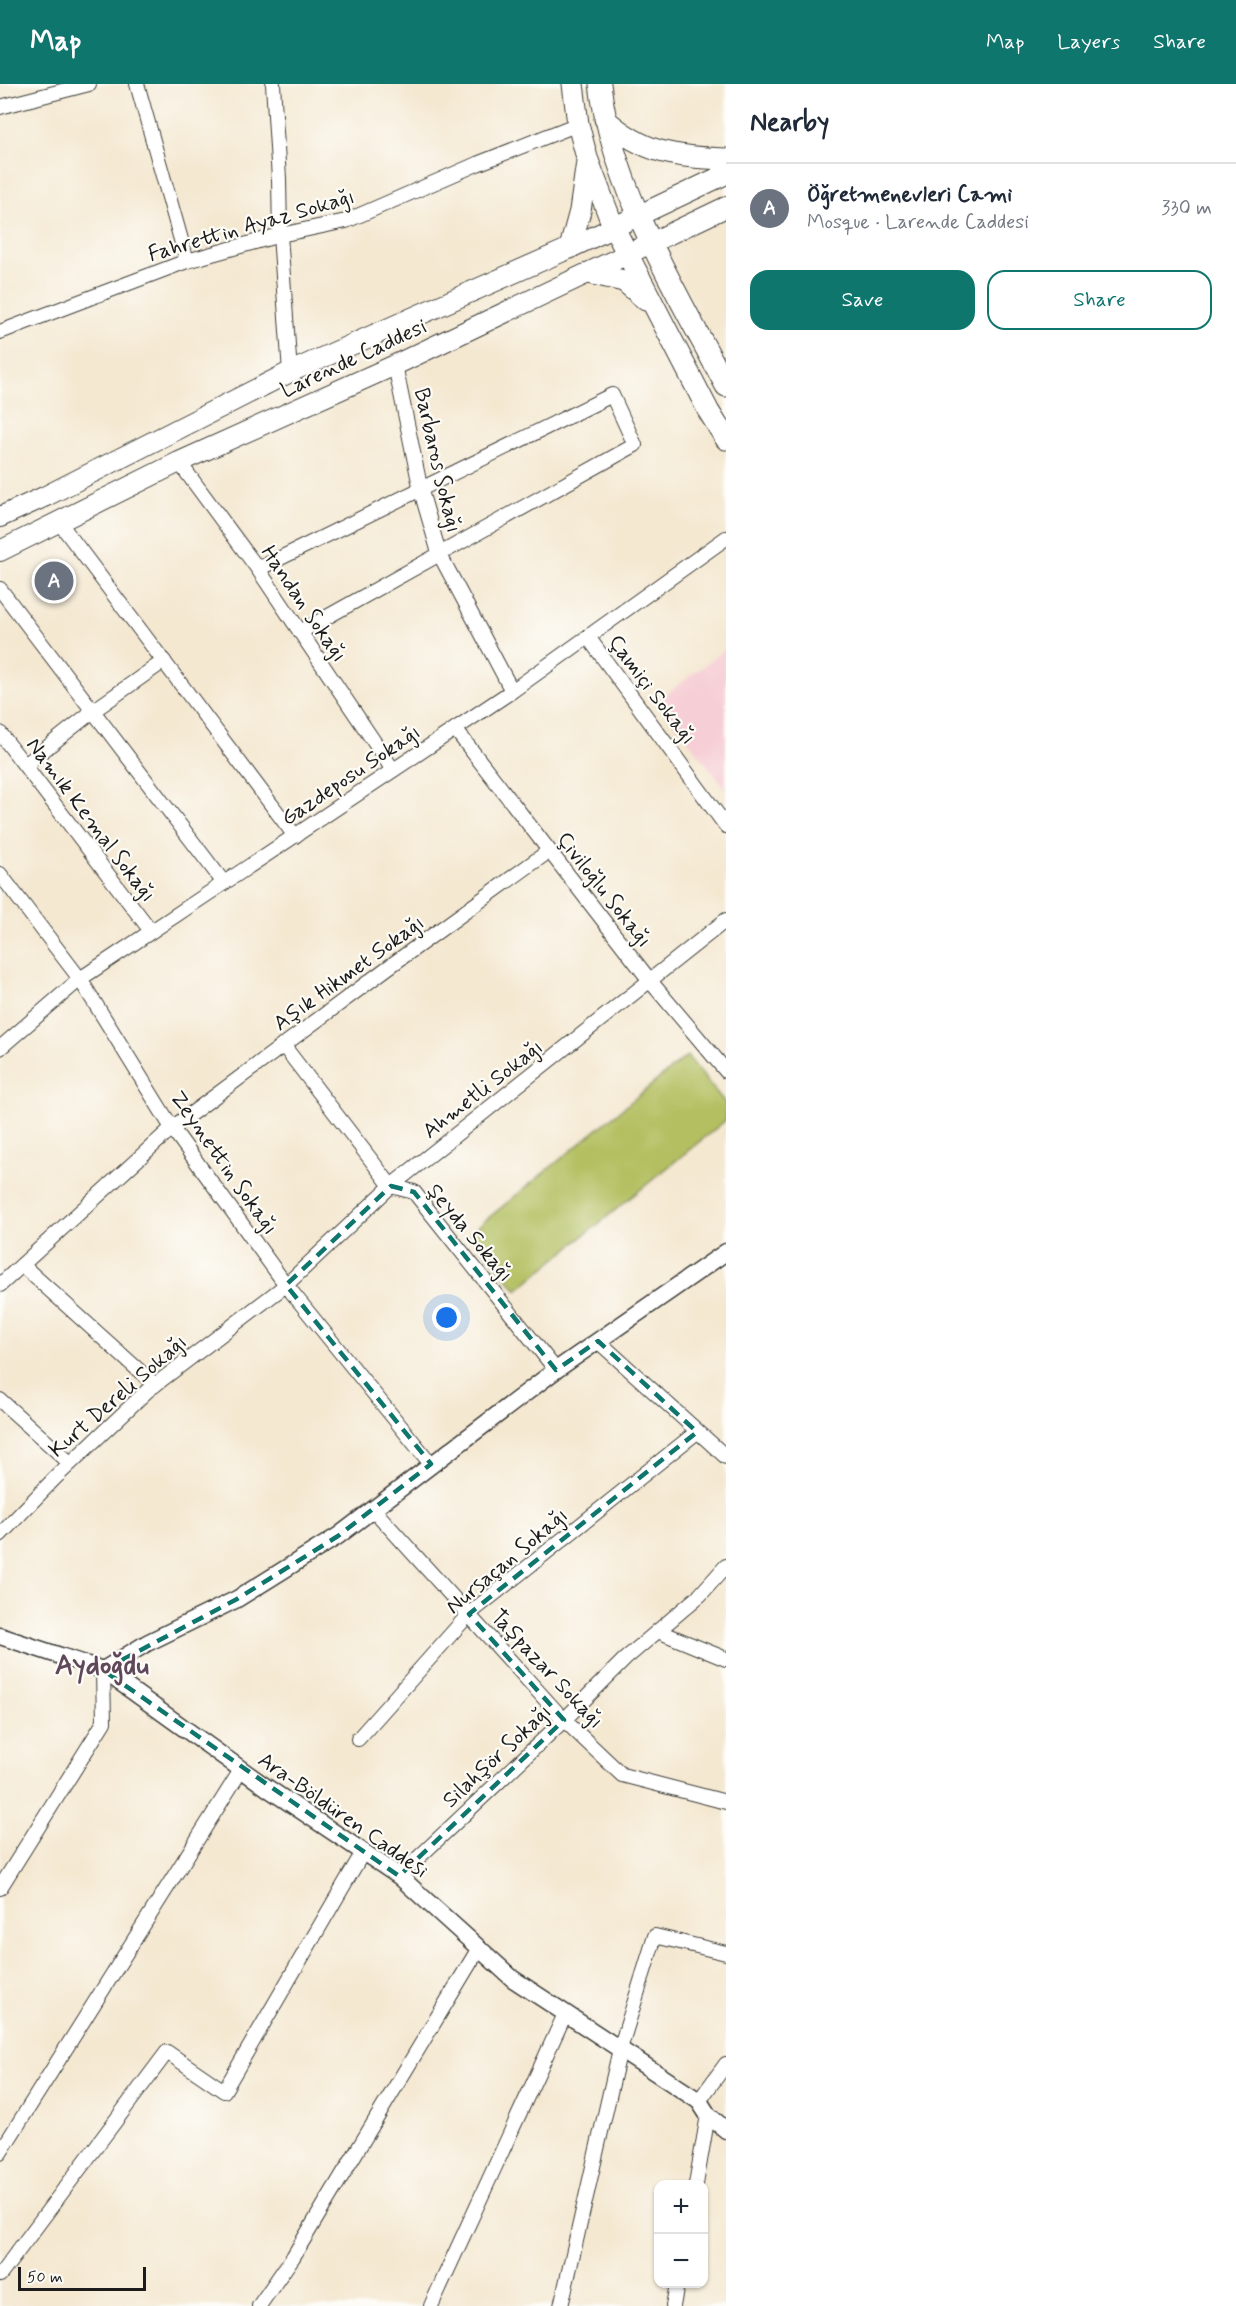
<!DOCTYPE html>
<html lang="en">
<head>
<meta charset="utf-8">
<style>
  :root { --surface:#fff; --page:#f2f2f3; --text:#1f2937; --muted:#747a83; --line:#e0e1e3; --accent:#0f766e }
  body { margin:0; font-family:Mynerve,sans-serif; background:var(--page); color:var(--text) }
  .controls { position:absolute; right:18px; bottom:18px; display:grid; overflow:hidden; border-radius:12px; box-shadow:0 2px 4px #0004 }
  .controls button { width:54px; height:54px; display:grid; place-items:center; padding:0; border:0; border-bottom:2px solid var(--line); background:var(--surface); color:var(--text); font:30px sans-serif }
  .scale { position:absolute; left:18px; bottom:15px; width:128px; box-sizing:border-box; padding-left:6px; border:3px solid #1c1c1c; border-top:0; font-size:16px; line-height:21px; white-space:nowrap; color:#1c1c1c; -webkit-text-stroke:4px #fdfcf7; paint-order:stroke }
  .you { position:absolute; left:447px; top:1234px; width:21px; height:21px; margin:-15px; border:4px solid #fff; border-radius:50%; background:#1a73e8; box-shadow:0 0 0 9px #1a73e833 }
  .badge { display:grid; place-items:center; width:39px; height:39px; border-radius:50%; background:var(--accent); color:#fff; font-size:20px; font-weight:700 }
  .pin { position:absolute; translate:-50% -50%; border:3px solid #fff; box-shadow:0 2px 6px #0006 }
  .list { margin:0; padding:0; list-style:none }
  h2 { display:flex; justify-content:space-between; align-items:center; height:78px; margin:0; padding:0 24px; font-size:26px }
  h2 small { font-size:20px; font-weight:400; color:var(--muted) }
  .list li { display:grid; grid-template-columns:39px 1fr auto; gap:18px; align-items:center; box-sizing:border-box; height:90px; padding:0 24px; border-top:2px solid var(--line) }
  .list b { display:block; font-size:22px; white-space:nowrap }
  .list p { margin:0; font-size:20px; white-space:nowrap; color:var(--muted) }
  .list em { font-size:20px; font-style:normal; color:var(--muted) }
  .actions { display:flex; gap:12px; padding:18px 24px }
  .actions a { flex:1; padding:14px 0; border:2px solid var(--accent); border-radius:18px; text-align:center; font-size:21px; color:var(--accent) }
  .actions .main { background:var(--accent); color:#fff }
  .map { position:relative; flex:none; width:726px; height:2222px; overflow:hidden }
  header { display:flex; align-items:center; gap:36px; box-sizing:border-box; height:84px; padding:0 30px; background:var(--accent); color:#fff }
  header strong { font-size:28px }
  nav { display:flex; gap:33px; margin-inline-start:auto; font-size:21px }
  main { display:flex }
  aside { flex:1; background:var(--surface) }
  .map>svg:first-child { display:block }
</style>
</head>
<body>
<header>
<strong>Map</strong>
<nav><a>Map</a><a>Layers</a><a>Share</a></nav>
</header>
<main>
<div class="map">
<svg width="726" height="2222" viewBox="0 0 726 2222">
  <rect width="100%" height="100%" fill="#fdfcf7"/>
  <filter id="ink" filterUnits="userSpaceOnUse"><feTurbulence type="fractalNoise" baseFrequency=".0167" numOctaves="2"/><feDisplacementMap in="SourceGraphic" scale="12" xChannelSelector="R" yChannelSelector="G"/><feConvolveMatrix kernelMatrix="1 2 1 2 8 2 1 2 1" color-interpolation-filters="sRGB"/></filter>
  <filter id="wash" filterUnits="userSpaceOnUse"><feTurbulence type="fractalNoise" baseFrequency=".008" numOctaves="4" result="noise"/><feDisplacementMap in="SourceGraphic" scale="24" xChannelSelector="R" yChannelSelector="G"/><feGaussianBlur stdDeviation="1.35" result="paint"/><feColorMatrix in="noise" values="0 0 0 0 0 0 0 0 0 0 0 0 0 0 0 0 0 1.4 0 .05"/><feComposite in="paint" operator="in"/></filter>
  <g filter="url(#wash)">
    <rect width="100%" height="100%" fill="#f4e8d1"/>
    <polygon fill="#f6cfd6" points="726,565 726,705 657,617"/>
    <polygon fill="#b3bf60" stroke="#686e3e" stroke-width="1.5" points="687,972 726,1020 726,1036 517,1206 470,1149"/>
  </g>
  <g filter="url(#ink)">
    <g fill="none" stroke-linecap="round" stroke-linejoin="round">
      <defs>
        <g id="minor">
          <polyline points="137,0 187,177"/>
          <polyline points="273,0 279,95 280,151 290,288"/>
          <polyline points="0,23 89,0"/>
          <polyline points="0,248 187,177 280,151 346,137 477,80 578,40"/>
          <polyline points="395,281 421,407 439,469 512,607"/>
          <polyline points="179,378 258,485 393,686"/>
          <polyline points="59,438 295,752"/>
          <polyline points="258,485 612,311 635,361 300,548"/>
          <polyline points="0,505 224,799"/>
          <polyline points="588,553 726,742"/>
          <polyline points="455,645 651,898 726,987"/>
          <polyline points="0,649 151,847"/>
          <polyline points="25,681 93,627 164,577"/>
          <polyline points="0,790 80,895 172,1044 286,1201 431,1380"/>
          <polyline points="283,961 391,1102 414,1108 556,1286"/>
          <polyline points="0,964 80,895 512,607 726,454"/>
          <polyline points="22,1181 155,1301"/>
          <polyline points="0,1201 172,1044 386,885 549,767"/>
          <polyline points="598,1257 726,1373"/>
          <polyline points="0,1316 70,1379"/>
          <polyline points="373,1425 564,1636 622,1691 726,1718"/>
          <polyline points="0,1451 55,1394 147,1307 286,1201 391,1102 726,836"/>
          <polyline points="658,1547 726,1575"/>
          <polyline points="358,1655 469,1530 697,1348"/>
          <polyline points="399,1792 564,1636 625,1575 700,1511 726,1482"/>
          <polyline points="0,1804 104,1638 103,1586"/>
          <polyline points="699,2017 726,1980"/>
          <polyline points="0,2069 241,1686"/>
          <polyline points="696,2100 708,2031"/>
          <polyline points="0,2191 167,1968 224,2007 363,1768"/>
          <polyline points="259,2222 293,2173 479,1864"/>
          <polyline points="431,2222 565,1930"/>
          <polyline points="561,2222 620,1965 655,1852 726,1869"/>
          <polyline points="673,2222 677,2200"/>
        </g>
        <g id="tertiary">
          <polyline points="0,1552 103,1586 266,1703 399,1792 513,1895 699,2017 708,2031 726,2046"/>
          <polyline points="103,1586 147,1559 237,1515 338,1452 556,1286 726,1168"/>
        </g>
        <g id="secondary">
          <polyline points="0,433 46,412 290,288 570,164 726,90"/>
          <polyline points="0,467 179,378 395,281 726,123"/>
        </g>
        <g id="primary">
          <polyline points="573,0 578,40 587,74 613,142 709,328 726,355"/>
          <path d="M 600,0 C 612,104 678,210 726,302"/>
          <path d="M 605,35 C 644,70 676,73 726,75"/>
          <polyline points="570,164 580,127 587,78"/>
          <polyline points="589,189 624,197 646,216"/>
        </g>
      </defs>
      <use href="#minor" stroke="#3c3b37" stroke-width="16"/>
      <use href="#tertiary" stroke="#3c3b37" stroke-width="19"/>
      <use href="#secondary" stroke="#3c3b37" stroke-width="22"/>
      <use href="#primary" stroke="#3c3b37" stroke-width="23"/>
      <use href="#minor" stroke="#fff" stroke-width="14"/>
      <use href="#tertiary" stroke="#fff" stroke-width="16"/>
      <use href="#secondary" stroke="#fff" stroke-width="20"/>
      <use href="#primary" stroke="#fff" stroke-width="21"/>
    </g>
  </g>
  <path fill="none" stroke="#0f766e" stroke-width="4.5" stroke-dasharray="12 8" stroke-linejoin="round" d="M 391,1102 L 414,1108 L 556,1286 L 598,1257 L 697,1348 L 469,1530 L 564,1636 L 399,1792 L 103,1586 L 237,1515 L 338,1452 L 431,1380 L 286,1201 Z"/>
  <g text-anchor="middle" stroke-width="4.5" stroke-linejoin="round" paint-order="stroke">
    <g font-size="22" fill="#1c1c1c" stroke="#fdfcf7">
      <text transform="translate(251 140) rotate(-16)" y="8">Fahrettin Ayaz Sokağı</text>
      <text transform="translate(353 273) rotate(-25)" y="8">Larende Caddesi</text>
      <text transform="translate(439 376) rotate(77)" y="8">Barbaros Sokağı</text>
      <text transform="translate(305 519) rotate(56)" y="8">Handan Sokağı</text>
      <text transform="translate(653 605) rotate(53)" y="8">Çamiçi Sokağı</text>
      <text transform="translate(350 690) rotate(-34)" y="8">Gazdeposu Sokağı</text>
      <text transform="translate(92 735) rotate(53)" y="8">Namık Kemal Sokağı</text>
      <text transform="translate(605 805) rotate(52)" y="8">Çiviloğlu Sokağı</text>
      <text transform="translate(348 888) rotate(-36)" y="8">Aşık Hikmet Sokağı</text>
      <text transform="translate(482 1004) rotate(-38)" y="8">Ahmetli Sokağı</text>
      <text transform="translate(225 1078) rotate(55)" y="8">Zeynettin Sokağı</text>
      <text transform="translate(471 1148) rotate(50)" y="8">Şeyda Sokağı</text>
      <text transform="translate(117 1311) rotate(-41)" y="8">Kurt Dereli Sokağı</text>
      <text transform="translate(506 1476) rotate(-40)" y="8">Nursaçan Sokağı</text>
      <text transform="translate(548 1584) rotate(47)" y="8">Taşpazar Sokağı</text>
      <text transform="translate(496 1671) rotate(-43)" y="8">Silahşör Sokağı</text>
      <text transform="translate(344 1730) rotate(35)" y="8">Ara-Böldüren Caddesi</text>
    </g>
    <g font-size="28" font-weight="bold" fill="#60485c" stroke="#fdfcf7">
      <text x="102" y="1590">Aydoğdu</text>
    </g>
  </g>
</svg>
<div class="controls">
<button>+</button>
<button>−</button>
</div>
<div class="scale">50 m</div>
<div class="you"></div>
<div class="pin badge" style="left:54px;top:497px;background:#6b7280">A</div>
</div>
<aside>
<h2>Nearby<small></small></h2>
<ul class="list">
<li><span class="badge" style="background:#6b7280">A</span><div><b>Öğretmenevleri Cami</b><p>Mosque · Larende Caddesi</p></div><em>330 m</em></li>
</ul>
<div class="actions"><a class="main">Save</a><a>Share</a></div>
</aside>
</main>
</body>
</html>
